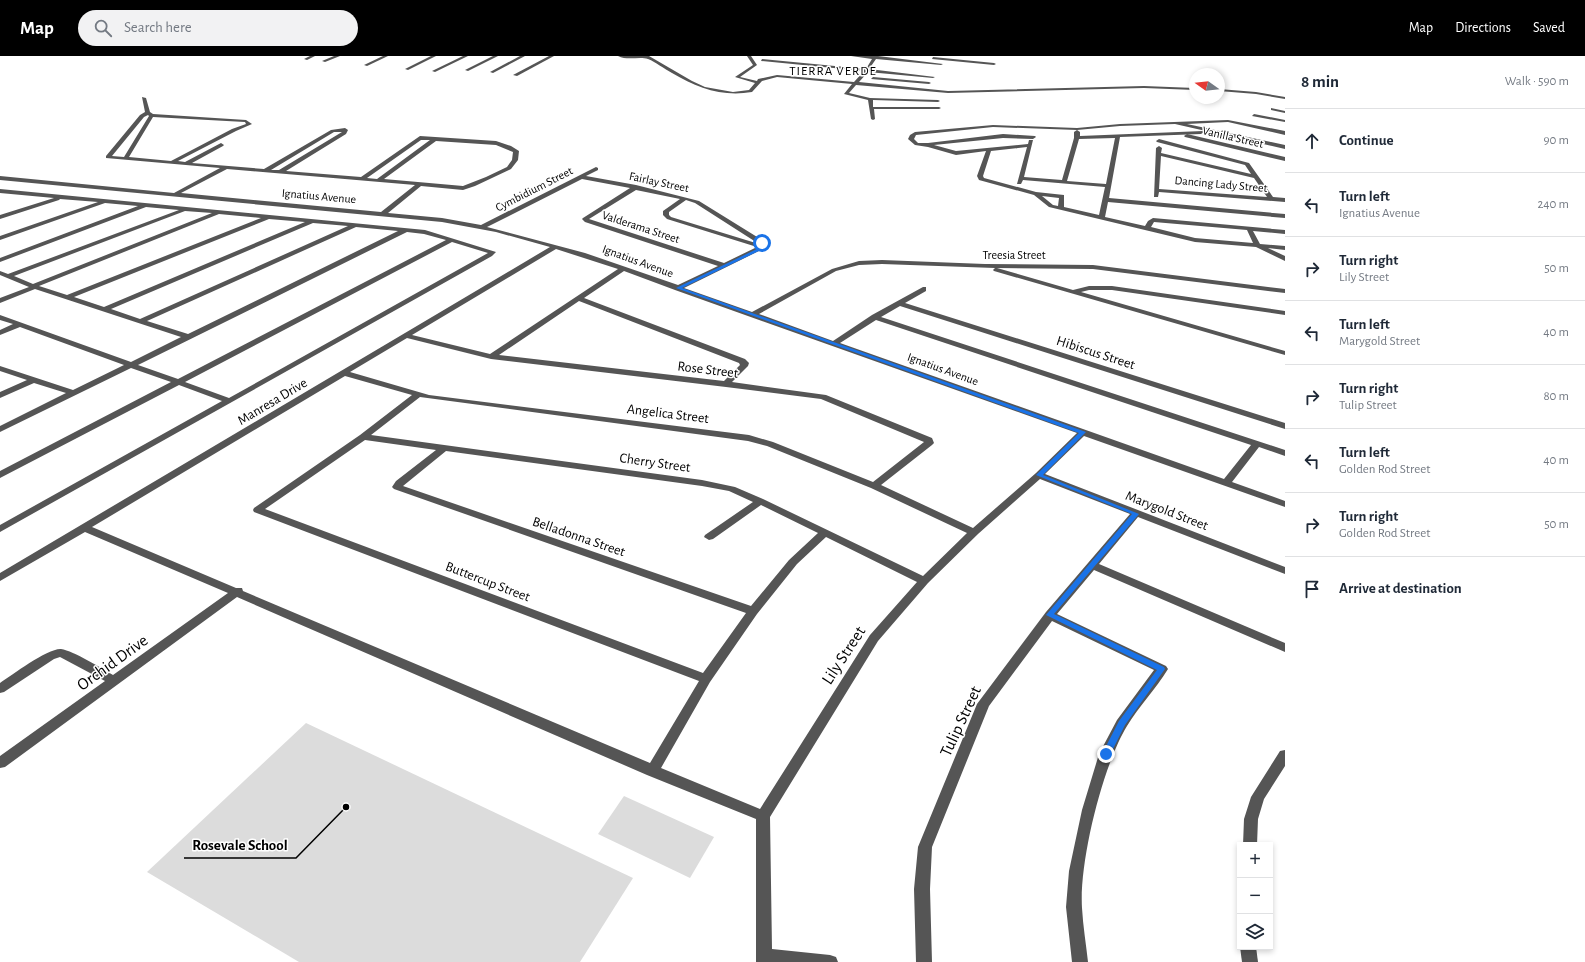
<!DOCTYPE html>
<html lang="en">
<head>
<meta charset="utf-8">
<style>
  :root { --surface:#fff; --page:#f2f2f3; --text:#1f2937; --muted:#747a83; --line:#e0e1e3; --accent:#000 }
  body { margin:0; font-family:"Alegreya Sans",sans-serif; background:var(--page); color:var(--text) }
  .controls { position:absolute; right:12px; bottom:12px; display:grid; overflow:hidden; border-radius:0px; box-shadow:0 2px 6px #0003 }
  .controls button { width:36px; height:36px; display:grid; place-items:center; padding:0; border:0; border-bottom:1px solid var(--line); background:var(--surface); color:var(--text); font:20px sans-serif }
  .compass { position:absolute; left:1189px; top:12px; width:36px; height:36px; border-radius:50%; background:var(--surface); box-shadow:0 2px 6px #0003; rotate:285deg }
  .stop { position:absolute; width:12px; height:12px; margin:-9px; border:3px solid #1a73e8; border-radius:50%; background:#fff }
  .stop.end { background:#1a73e8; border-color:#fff; box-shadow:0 1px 4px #0008 }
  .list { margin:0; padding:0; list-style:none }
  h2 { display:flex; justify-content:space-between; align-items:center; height:52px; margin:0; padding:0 16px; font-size:17px }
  h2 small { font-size:13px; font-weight:400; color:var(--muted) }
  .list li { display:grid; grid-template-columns:26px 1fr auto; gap:12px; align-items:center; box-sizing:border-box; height:64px; padding:0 16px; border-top:1px solid var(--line) }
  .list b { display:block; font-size:15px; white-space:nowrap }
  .list p { margin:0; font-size:13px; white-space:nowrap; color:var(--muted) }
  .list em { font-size:13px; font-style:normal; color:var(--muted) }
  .icon { flex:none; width:22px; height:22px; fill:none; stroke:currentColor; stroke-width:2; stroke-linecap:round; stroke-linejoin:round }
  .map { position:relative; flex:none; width:1285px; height:906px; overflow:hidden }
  header { display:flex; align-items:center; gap:24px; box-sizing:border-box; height:56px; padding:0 20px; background:var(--accent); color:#fff }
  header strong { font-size:19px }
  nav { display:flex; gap:22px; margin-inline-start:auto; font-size:14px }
  .search { width:280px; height:36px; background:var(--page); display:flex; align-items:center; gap:10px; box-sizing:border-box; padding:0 14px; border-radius:22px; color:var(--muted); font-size:15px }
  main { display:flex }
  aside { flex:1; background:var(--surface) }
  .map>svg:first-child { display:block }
</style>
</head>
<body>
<header>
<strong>Map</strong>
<div class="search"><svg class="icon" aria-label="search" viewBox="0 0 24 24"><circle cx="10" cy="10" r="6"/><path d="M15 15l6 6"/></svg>Search here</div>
<nav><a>Map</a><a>Directions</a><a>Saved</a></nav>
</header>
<main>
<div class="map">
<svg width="1285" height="906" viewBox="0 0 1285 906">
  <rect width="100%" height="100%" fill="#fff"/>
  <g fill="#dcdcdc">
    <polygon points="306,667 633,822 580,906 299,906 147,816"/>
    <polygon points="624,740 714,781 690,822 598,778"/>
  </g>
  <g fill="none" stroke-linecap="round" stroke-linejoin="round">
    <g fill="#555" fill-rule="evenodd">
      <polygon points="310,0 315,0 307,4 304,3"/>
      <polygon points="334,0 340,0 325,6 322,5"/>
      <polygon points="383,0 388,0 367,10 364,9"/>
      <polygon points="431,0 436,0 408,14 405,13"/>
      <polygon points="463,0 468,0 435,16 432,15"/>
      <polygon points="493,0 498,0 468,15 465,14"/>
      <polygon points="520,0 525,0 493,17 490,16"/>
      <polygon points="549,0 554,0 517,20 513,19"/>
      <path d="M 618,0 L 649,0 L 692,25 L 705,31 L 733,36 L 749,34 L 755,27 L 735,21 L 753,9 L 747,0 L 751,0 L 757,9 L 740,21 L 757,25 L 758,23 L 777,19 L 854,26 L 864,15 L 761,5 L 762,3 L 866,13 L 872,3 L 851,0 L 878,0 L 943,8 L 941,9 L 876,3 L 869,13 L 935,21 L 933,22 L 868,16 L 859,26 L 948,35 L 1144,30 L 1195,32 L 1195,34 L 1144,32 L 948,37 L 856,29 L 849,37 L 870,42 L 938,44 L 940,45 L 938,46 L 873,44 L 873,51 L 939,51 L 941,52 L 939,53 L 874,53 L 875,63 L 873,64 L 871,63 L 868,44 L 844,38 L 852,28 L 777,21 L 762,25 L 752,36 C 722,41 697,32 672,17 C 664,13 656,6 648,3 C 639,0 628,5 618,0 Z"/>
      <polygon points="933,1 994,7 996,8 994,9 932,3"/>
      <polygon points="873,21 929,26 931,27 929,28 871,23"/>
      <polygon points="1219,33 1256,36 1285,41 1285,43 1256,38 1219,35"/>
      <path d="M 142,41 L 146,42 L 150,56 L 153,58 L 246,64 L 252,68 L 236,75 L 178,105 L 185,106 L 221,87 L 224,89 L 223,90 L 192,107 L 264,113 L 331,74 L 345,72 L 348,74 L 346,78 L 286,115 L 361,121 L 420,80 L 496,85 L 511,90 L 519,95 L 518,104 L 511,113 L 475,130 L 463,134 L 421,130 L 388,157 L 442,162 L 481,169 L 596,111 L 598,112 L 598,114 L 586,120 L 636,129 L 699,145 L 762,184 L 767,189 L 765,192 L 684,232 L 752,256 L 832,213 L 859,205 L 882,204 L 985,208 L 1093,209 L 1285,233 L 1285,237 L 1093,213 L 997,212 L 1073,234 L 1089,230 L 1112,230 L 1285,255 L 1285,259 L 1112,234 L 1089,234 L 1081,236 L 1285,295 L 1285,299 L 994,215 L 993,214 L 995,212 L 882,208 L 859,209 L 836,215 L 759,258 L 833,285 L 872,259 L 923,231 L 926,231 L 926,235 L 905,247 L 1285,367 L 1285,373 L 900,250 L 881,261 L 1285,394 L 1285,400 L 1259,391 L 1232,426 L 1285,445 L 1285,451 L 1084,380 L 1045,418 L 1285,511 L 1285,518 L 1138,461 L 1099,508 L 1285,587 L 1285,596 L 1094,514 L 1057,558 L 1166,610 L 1168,613 C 1156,633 1139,650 1127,670 C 1103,709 1079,805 1082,852 C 1083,870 1086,888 1088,906 L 1072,906 L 1066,851 L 1069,815 L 1082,754 L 1099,698 L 1117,664 L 1154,614 L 1052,565 L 989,650 L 932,791 L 930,833 L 932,906 L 916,906 L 914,833 L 918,791 L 977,648 L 1046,556 L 1130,458 L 1040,423 L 978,478 L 928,527 L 878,585 L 770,761 L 772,893 L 830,899 L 836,901 L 838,906 L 756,906 L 756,763 L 647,719 L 237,541 L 5,711 L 0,712 L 0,700 L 105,625 L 60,601 L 54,603 L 4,636 L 0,637 L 0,627 C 12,619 48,592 61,593 C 74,595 101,612 113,619 L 228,537 L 85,476 L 0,525 L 0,517 L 550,191 L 496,176 L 442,166 L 0,124 L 0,120 L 174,137 L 220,112 L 106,102 L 106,100 L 140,59 L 145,56 ZM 148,59 L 149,60 L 124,101 L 112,100 L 144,61 ZM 153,61 L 245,66 L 246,68 L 232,73 L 171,105 L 129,101 ZM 334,76 L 342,76 L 279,114 L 271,114 ZM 421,84 L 430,84 L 377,123 L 367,122 ZM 436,85 L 496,89 L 513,96 L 512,104 L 507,111 L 486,121 L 463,130 L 384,123 ZM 227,113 L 415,129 L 381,156 L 181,137 ZM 582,123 L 630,132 L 583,162 L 582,163 L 585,166 L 718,210 L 678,229 L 585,197 L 487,171 ZM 636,134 L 680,143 L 663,155 L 663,159 L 667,163 L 757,191 L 724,207 L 589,163 ZM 686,144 L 695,147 L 759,188 L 671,161 L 669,159 L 669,156 ZM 556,193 L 618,213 L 490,298 L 412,279 ZM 624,215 L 675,234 L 1077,377 L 1036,417 L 973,472 L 881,429 L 932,389 L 934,387 L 932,382 L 826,339 L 732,326 L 748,310 L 749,307 L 745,303 L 584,242 ZM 579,245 L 739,307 L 740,309 L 724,325 L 499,299 ZM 876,264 L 1251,389 L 1224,423 L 840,287 ZM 407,282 L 491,303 L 726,331 L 821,343 L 924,386 L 873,426 L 773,386 L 749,379 L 429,339 L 350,316 ZM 345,320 L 412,339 L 360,379 L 254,452 L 253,454 L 254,456 L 699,625 L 650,707 L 243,535 L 242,532 L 236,532 L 92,471 ZM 420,341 L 748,385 L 767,390 L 871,432 L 967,477 L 923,520 L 763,443 L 735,431 L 702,424 L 371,379 ZM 365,384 L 436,394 L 396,425 L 392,431 L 394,433 L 746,557 L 703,617 L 265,453 ZM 446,395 L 702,430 L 729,435 L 753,446 L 705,479 L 704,481 L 709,484 L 713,483 L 761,449 L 818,477 L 789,504 L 751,550 L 403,430 ZM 826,481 L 917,526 L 870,579 L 760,753 L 661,712 L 710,626 L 757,558 L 797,508 Z"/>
      <polygon points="1271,52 1285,55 1285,57 1271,54"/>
      <polygon points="1254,58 1285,64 1285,66 1252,60"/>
      <path d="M 1228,64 L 1285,75 L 1285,79 L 1228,66 L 1187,68 L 1285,89 L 1285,93 L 1175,68 L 1120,70 L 1077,74 L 1080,76 L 1080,80 L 1203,75 L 1204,76 L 1201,78 L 1120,81 L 1109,142 L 1285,158 L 1285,162 L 1108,146 L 1105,161 L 1145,170 L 1148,165 L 1153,162 L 1285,174 L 1285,178 L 1253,175 L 1260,188 L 1285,190 L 1285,194 L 1268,192 L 1285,200 L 1285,205 L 1256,191 L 1195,186 L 1049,151 L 1034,139 L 979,124 L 977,120 L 986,95 L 956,99 L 928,91 L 915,89 L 908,83 L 910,79 L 915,76 L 993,69 L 1077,72 L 1120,68 ZM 993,71 L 1077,74 L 1074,76 L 1074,82 L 1062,124 L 1024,121 L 1033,84 L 1029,84 L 1028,88 L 956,95 L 934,89 L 1003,82 L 1033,83 L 1036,81 L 1035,80 L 1003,78 L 928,87 L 918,87 L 914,83 L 916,79 ZM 1115,82 L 1106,128 L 1067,125 L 1079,83 ZM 1027,91 L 1017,128 L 1021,128 L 1023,124 L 1105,131 L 1099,159 L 1064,151 L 1064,139 L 1036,136 L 984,122 L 983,120 L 991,95 ZM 1042,140 L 1059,142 L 1058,150 L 1053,149 ZM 1154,166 L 1247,174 L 1253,187 L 1195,182 L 1151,171 Z"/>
      <polygon points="1187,78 1285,101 1285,105 1185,81 1184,80"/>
      <path d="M 1159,83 L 1249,107 L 1273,141 L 1285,142 L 1285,146 L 1159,136 L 1158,141 L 1154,141 L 1156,92 L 1159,90 L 1162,92 L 1161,97 L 1251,118 L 1245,109 L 1157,86 L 1156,85 ZM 1161,100 L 1254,122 L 1267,141 L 1159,133 Z"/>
      <path d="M 0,133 L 425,174 L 496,196 L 492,200 L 0,476 L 0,469 L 222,345 L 179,329 L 0,422 L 0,415 L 171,326 L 131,312 L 0,376 L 0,370 L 66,337 L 34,327 L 0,342 L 0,336 L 27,324 L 0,315 L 0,310 L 73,334 L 124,309 L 20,271 L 0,279 L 0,274 L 13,268 L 0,264 L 0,259 L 131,306 L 181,281 L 35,233 L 0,247 L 0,242 L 29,231 L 0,219 L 0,215 L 8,218 L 179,154 L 146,151 L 0,206 L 0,202 L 138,150 L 105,147 L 0,184 L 0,180 L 98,146 L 60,143 L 59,144 L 0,163 L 0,159 L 54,142 L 0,137 ZM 185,155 L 212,157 L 33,228 L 14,220 ZM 219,158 L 261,162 L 67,239 L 39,230 ZM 269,163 L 305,166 L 104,251 L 74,241 ZM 313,167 L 348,170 L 140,263 L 111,253 ZM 356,171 L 398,175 L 188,278 L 147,265 ZM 407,176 L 424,178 L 446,184 L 178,323 L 138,309 ZM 452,186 L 488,197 L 229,342 L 185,326 Z"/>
      <polygon points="1285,694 1285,710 1264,743 1258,763 1257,789 1243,789 1244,763 1251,741 1280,695"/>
      <polygon points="1240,891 1256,891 1258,906 1242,906"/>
    </g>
  </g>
  <polygon fill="#1a73e8" points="762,186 764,187 765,192 682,232 1086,376 1043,419 1139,458 1054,558 1164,611 1165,613 1125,669 1109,701 1106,702 1102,698 1119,665 1157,614 1046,559 1132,458 1036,419 1079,377 676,232 761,191 760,187"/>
  <g text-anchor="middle" stroke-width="3" stroke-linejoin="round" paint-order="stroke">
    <g font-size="12" fill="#000" stroke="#fff">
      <text transform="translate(1233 81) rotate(13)" y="4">Vanilla Street</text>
      <text transform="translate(659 126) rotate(12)" y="4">Fairlay Street</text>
      <text transform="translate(1221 128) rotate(5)" y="4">Dancing Lady Street</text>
      <text transform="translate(534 133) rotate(-27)" y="4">Cymbidium Street</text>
      <text transform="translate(319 140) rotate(5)" y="4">Ignatius Avenue</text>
      <text transform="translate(641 171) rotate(18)" y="4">Valderama Street</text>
      <text x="1014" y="203">Treesia Street</text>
      <text transform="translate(638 205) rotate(20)" y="4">Ignatius Avenue</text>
      <text transform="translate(943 313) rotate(20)" y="4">Ignatius Avenue</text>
    </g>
    <g font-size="13" letter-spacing="1" fill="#000" stroke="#fff">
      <text x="833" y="19">TIERRA VERDE</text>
    </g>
    <g font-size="14" fill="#000" stroke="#fff">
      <text transform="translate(1096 296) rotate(18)" y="5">Hibiscus Street</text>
      <text transform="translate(708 313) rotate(7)" y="5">Rose Street</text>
      <text transform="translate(272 345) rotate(-31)" y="5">Manresa Drive</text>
      <text transform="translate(668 357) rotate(7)" y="5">Angelica Street</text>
      <text transform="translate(655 406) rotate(8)" y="5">Cherry Street</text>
      <text transform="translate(1167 454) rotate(21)" y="5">Marygold Street</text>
      <text transform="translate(579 480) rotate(19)" y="5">Belladonna Street</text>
      <text transform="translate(488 525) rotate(21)" y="5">Buttercup Street</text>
    </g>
    <g font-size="17" fill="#000" stroke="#fff">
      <text transform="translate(843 599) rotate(-57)" y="6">Lily Street</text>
      <text transform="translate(112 606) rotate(-36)" y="6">Orchid Drive</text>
      <text transform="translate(960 665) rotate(-65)" y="6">Tulip Street</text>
    </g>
  </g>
  <path fill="none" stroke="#000" stroke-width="1.5" d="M346 751L296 802H184"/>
  <circle fill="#000" stroke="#fff" stroke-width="1.5" cx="346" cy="751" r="4"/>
  <g font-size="15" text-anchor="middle" font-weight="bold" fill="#000" stroke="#fff" stroke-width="3" stroke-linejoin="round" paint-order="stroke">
    <text x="240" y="794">Rosevale School</text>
  </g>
</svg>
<div class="controls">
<button>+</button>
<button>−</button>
<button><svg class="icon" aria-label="layers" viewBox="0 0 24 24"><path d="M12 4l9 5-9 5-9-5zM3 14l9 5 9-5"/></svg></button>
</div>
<svg class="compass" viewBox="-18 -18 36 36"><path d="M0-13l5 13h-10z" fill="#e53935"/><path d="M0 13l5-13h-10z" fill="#747a83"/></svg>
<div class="stop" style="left:762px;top:187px"></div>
<div class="stop end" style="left:1106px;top:698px"></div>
</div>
<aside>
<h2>8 min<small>Walk · 590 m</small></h2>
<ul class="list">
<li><svg class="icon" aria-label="ahead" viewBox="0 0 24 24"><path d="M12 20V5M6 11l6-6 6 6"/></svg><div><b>Continue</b></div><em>90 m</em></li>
<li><svg class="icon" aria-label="left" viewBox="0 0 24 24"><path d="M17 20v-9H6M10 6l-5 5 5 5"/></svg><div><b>Turn left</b><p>Ignatius Avenue</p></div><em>240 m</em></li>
<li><svg class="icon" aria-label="right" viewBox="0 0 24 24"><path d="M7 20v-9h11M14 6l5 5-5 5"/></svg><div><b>Turn right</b><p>Lily Street</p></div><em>50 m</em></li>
<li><svg class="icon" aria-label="left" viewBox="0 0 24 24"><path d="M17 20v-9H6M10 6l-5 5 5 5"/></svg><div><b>Turn left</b><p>Marygold Street</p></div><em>40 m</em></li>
<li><svg class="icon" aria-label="right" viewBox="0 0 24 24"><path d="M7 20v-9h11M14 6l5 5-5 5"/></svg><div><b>Turn right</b><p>Tulip Street</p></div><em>80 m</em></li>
<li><svg class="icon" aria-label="left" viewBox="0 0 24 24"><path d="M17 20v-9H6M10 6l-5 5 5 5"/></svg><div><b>Turn left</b><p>Golden Rod Street</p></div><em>40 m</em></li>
<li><svg class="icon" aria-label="right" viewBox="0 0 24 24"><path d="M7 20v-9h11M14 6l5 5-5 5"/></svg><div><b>Turn right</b><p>Golden Rod Street</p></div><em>50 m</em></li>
<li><svg class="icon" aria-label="arrive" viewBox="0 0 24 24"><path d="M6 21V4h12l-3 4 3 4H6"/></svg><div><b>Arrive at destination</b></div></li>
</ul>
</aside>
</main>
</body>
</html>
